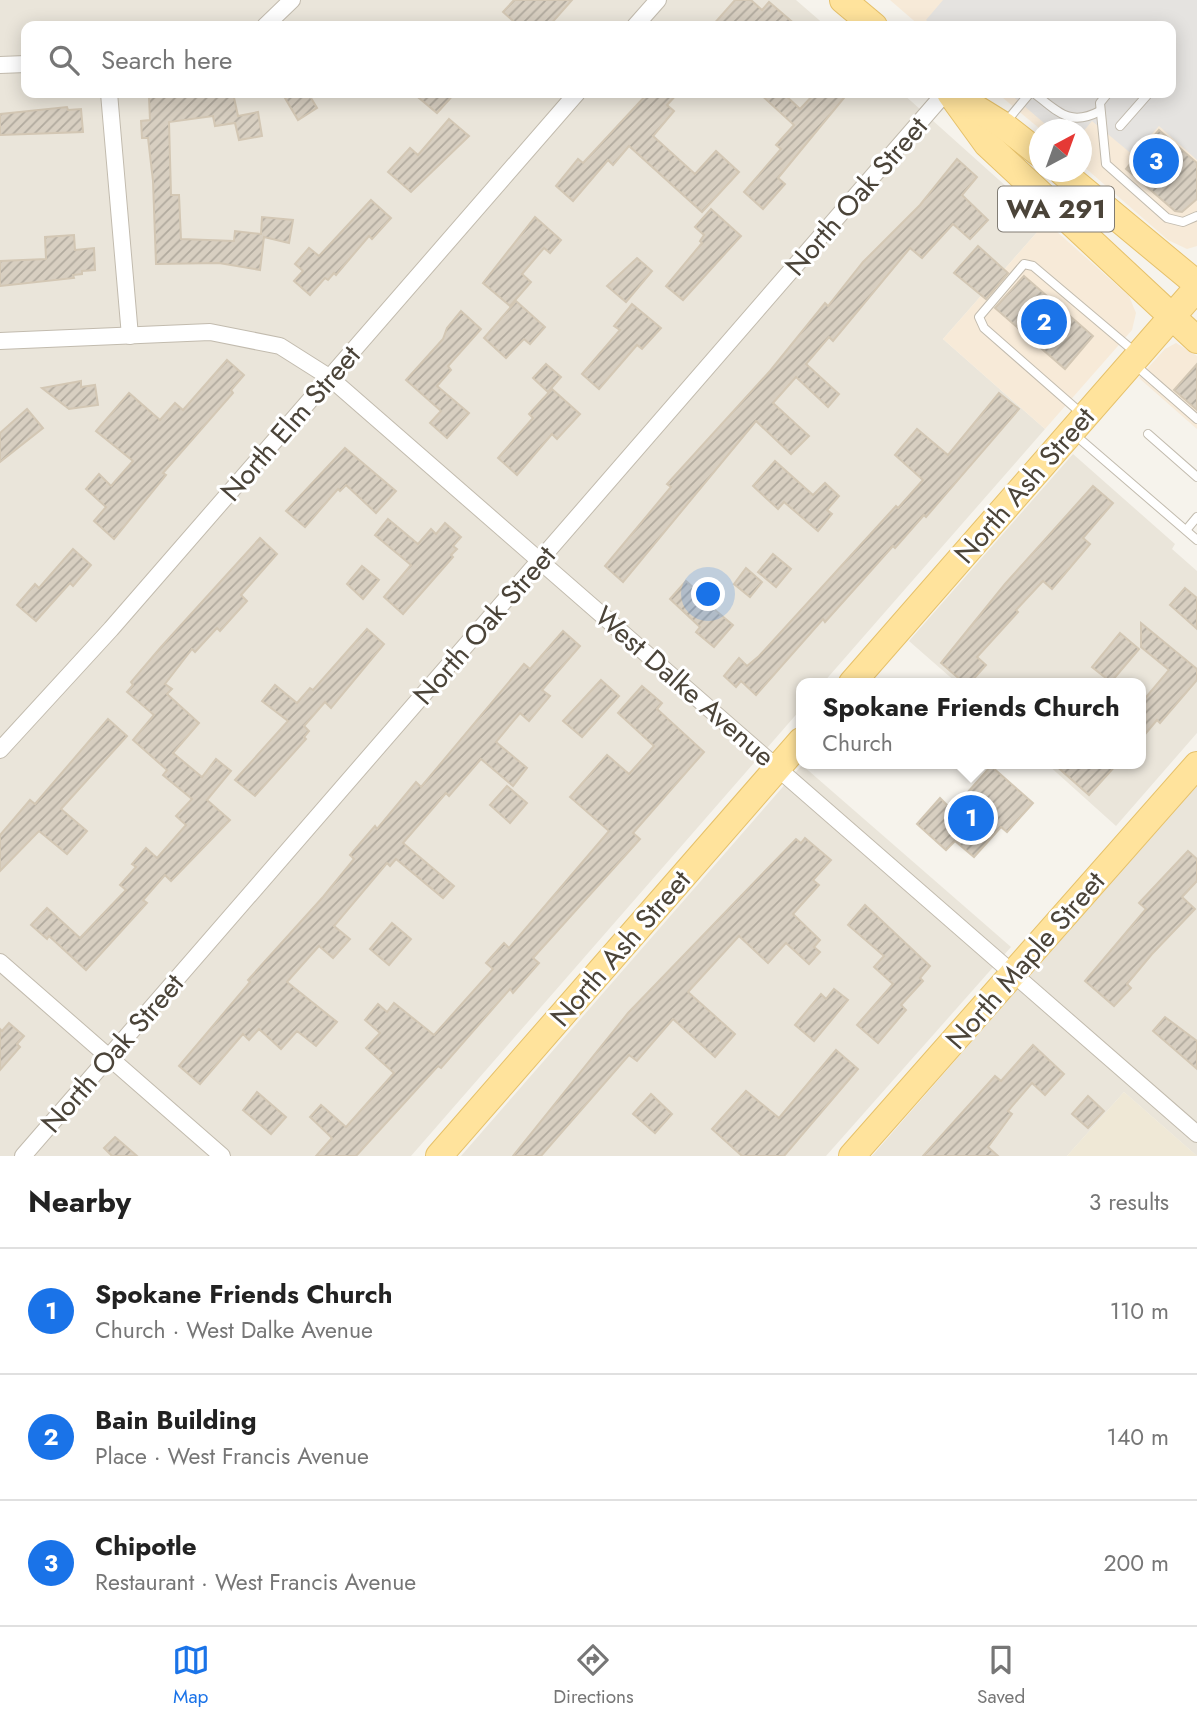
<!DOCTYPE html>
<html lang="en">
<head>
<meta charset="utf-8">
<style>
  :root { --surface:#fff; --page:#f2f2f2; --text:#222; --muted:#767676; --line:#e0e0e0; --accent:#1a73e8 }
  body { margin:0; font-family:Jost,sans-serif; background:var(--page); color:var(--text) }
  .compass { position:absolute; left:1029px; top:119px; width:63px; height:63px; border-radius:50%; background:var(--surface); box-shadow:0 4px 18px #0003; rotate:41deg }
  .you { position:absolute; left:709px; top:595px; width:24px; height:24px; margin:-18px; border:5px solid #fff; border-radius:50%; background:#1a73e8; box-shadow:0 0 0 10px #1a73e833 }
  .badge { display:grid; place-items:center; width:46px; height:46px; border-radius:50%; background:var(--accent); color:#fff; font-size:23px; font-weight:700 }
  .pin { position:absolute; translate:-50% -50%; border:4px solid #fff; box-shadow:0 2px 7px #0006 }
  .popup { position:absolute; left:796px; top:678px; width:350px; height:91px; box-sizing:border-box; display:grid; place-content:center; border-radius:14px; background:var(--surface); filter:drop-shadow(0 2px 5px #0005); font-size:23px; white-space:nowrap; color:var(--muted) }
  .popup b { font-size:26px; color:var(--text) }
  .popup::after { content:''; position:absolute; left:50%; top:100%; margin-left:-14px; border:14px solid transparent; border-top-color:var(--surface) }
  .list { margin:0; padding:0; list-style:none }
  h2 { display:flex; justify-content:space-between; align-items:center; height:91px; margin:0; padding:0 28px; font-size:30px }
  h2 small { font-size:23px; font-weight:400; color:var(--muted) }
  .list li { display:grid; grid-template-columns:46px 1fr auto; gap:21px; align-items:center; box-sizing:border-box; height:126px; padding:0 28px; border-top:2px solid var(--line) }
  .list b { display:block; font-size:26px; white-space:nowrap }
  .list p { margin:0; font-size:23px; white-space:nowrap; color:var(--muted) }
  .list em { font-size:23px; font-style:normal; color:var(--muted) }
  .icon { flex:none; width:38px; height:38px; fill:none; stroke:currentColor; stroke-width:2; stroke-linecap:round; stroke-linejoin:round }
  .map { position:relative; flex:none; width:1197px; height:1156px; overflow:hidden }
  .search { position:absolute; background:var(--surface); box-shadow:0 4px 18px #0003; left:21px; right:21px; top:21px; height:77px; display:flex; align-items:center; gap:18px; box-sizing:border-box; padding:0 24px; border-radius:14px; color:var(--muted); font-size:26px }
  .sheet { height:469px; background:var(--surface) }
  nav { display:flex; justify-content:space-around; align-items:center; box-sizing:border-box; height:98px; border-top:2px solid var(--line); background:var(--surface); font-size:19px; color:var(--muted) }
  nav a { display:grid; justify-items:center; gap:4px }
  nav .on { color:var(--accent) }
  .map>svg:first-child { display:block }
</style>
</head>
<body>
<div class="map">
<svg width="1197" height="1156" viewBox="0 0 1197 1156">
  <defs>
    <pattern id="building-hatch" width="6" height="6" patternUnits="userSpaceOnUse" patternTransform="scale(1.75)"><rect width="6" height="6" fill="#d8cfc1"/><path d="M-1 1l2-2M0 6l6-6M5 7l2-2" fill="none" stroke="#b1aa9e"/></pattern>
  </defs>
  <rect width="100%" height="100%" fill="#f6f3ec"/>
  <g fill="#eae5da">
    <polygon points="0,0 796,0 826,26 26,26 26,93 902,93 1046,222 943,339 1045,429 823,683 801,683 801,709 411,1156 0,1156"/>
    <polygon points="1073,454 1175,544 1172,549 1197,571 1197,733 1116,826 1047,764 1141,764 1141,683 957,683 909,641"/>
    <polygon points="802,765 1011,947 826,1156 461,1156"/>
    <polygon points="1197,783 1197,1156 1124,1092 1067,1156 872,1156"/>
  </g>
  <g fill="#f7ead8">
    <polygon points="890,0 1197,0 1197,246 1187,249 1168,240 1082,165 1082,130 1040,129 997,93 1171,93 1171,26 920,26"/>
    <polygon points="1046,222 1129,296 1136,313 1132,330 1045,429 943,339"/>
    <polygon points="1176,343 1197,356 1197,429 1139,378 1165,349"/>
  </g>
  <polygon fill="#efe8d6" points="1124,1092 1197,1156 1067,1156"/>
  <polygon fill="#e5e3e0" points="943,0 1197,0 1197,160 1159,126 1133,155 1092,121 1082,133 1082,130 1051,129 1009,93 1171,93 1171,26 933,26 926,20"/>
  <g fill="url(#building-hatch)" stroke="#d3c7b4" stroke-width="2">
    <polygon points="514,0 572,0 549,26 519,26 503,12"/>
    <polygon points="735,0 751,0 762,10 769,2 797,26 712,26"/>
    <polygon points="201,93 233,93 238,116 258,112 262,136 239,140 235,123 215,126 213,116 169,122 171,195 179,195 181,239 234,241 235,231 261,234 262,217 293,220 289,243 264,237 260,270 219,263 156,264 153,181 148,138 142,138 141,121 150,120 149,97"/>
    <polygon points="282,93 308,93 317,108 298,120"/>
    <polygon points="413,93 455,93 437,113"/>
    <polygon points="648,93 678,93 667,105 674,111 653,136 695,174 716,151 739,172 702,212 629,146 613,165 608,160 573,201 556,186 578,159 583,163"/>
    <polygon points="759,93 783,93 800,109 815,93 848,93 778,178 785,184 763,209 744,192 781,149 776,145 794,125"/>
    <polygon points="67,107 68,110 81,109 83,132 0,135 0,114"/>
    <polygon points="449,119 469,136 411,192 388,172 410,148 418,155"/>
    <polygon points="1159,130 1197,163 1197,199 1182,212 1175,211 1126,169"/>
    <polygon points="957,159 977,177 962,195 988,220 970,239 953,224 922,258 910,248 833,341 829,337 806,364 839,394 828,407 796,377 773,403 809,436 791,454 756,421 623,582 605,566 671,487 667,484 770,371 825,303 828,306 863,262 920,205"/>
    <polygon points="371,200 391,218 372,239 369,236 336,275 334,273 328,280 325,278 310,295 294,281 303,271 295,264 309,248 319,256"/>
    <polygon points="711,209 741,236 683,300 666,286 702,243 700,241 704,235 695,227"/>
    <polygon points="535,217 561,240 550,253 544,248 522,274 531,282 510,306 483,283"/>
    <polygon points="74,235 75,250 94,248 95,270 82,271 82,274 73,275 74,278 0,286 0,261 46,259 45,237"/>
    <polygon points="978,246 1008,273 986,299 954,273"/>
    <polygon points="637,258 652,271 626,302 607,286"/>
    <polygon points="1024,276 1093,336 1065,369 995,308"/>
    <polygon points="516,301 545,327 530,344 524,339 506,358 484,338"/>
    <polygon points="632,304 661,328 642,349 637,345 599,389 582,374 620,330 614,326"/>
    <polygon points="461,311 481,329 448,366 451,370 437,386 469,413 447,438 430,423 441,411 406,380 443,339 447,328"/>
    <polygon points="227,360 244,375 231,390 233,393 163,473 166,475 114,539 94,521 106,507 86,489 99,474 111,486 133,461 96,431 129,393 160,420 175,403 183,410"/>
    <polygon points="546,364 561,377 548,392 533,378"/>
    <polygon points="1197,364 1197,410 1174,390"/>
    <polygon points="81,381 81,387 95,385 98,405 69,409 42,388"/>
    <polygon points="552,389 580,414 557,439 552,434 517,475 498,458 533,418 529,414"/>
    <polygon points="999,393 1019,409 926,517 924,515 895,548 893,546 825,622 823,619 756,695 741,681 736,687 724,676 739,658 747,666 759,656 896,506 898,508 923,480 895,455 917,429 948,455"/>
    <polygon points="27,409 43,428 0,462 0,433"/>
    <polygon points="345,448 396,491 376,513 346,485 340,491 338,489 305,527 286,511"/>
    <polygon points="775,461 813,495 825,483 839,496 827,510 832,514 818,531 784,502 778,509 753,486"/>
    <polygon points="1093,486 1113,503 1083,538 1090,544 1052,589 1043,581 1016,610 1018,612 977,657 986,665 970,683 964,683 941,663 1005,584"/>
    <polygon points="388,519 418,544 431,529 436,534 445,523 461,537 453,546 457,549 451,555 453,557 403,614 384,597 411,565 375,535"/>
    <polygon points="260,538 277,554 241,595 247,601 220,631 217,628 195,652 192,649 165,684 172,689 167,694 199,723 173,753 202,777 216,759 231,771 207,800 230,820 171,881 165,875 143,900 147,903 86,970 49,936 47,939 31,925 47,908 80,938 126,890 120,885 136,867 132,864 146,848 157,858 186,825 176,816 192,799 163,775 167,770 133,740 154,715 127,692 133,685 131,682 161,647"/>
    <polygon points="73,549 91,565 73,586 70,583 36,621 17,605 35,584 39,588"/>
    <polygon points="773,554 791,569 776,587 758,572"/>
    <polygon points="362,566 379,580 363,599 347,584"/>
    <polygon points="746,568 762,582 750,597 734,584"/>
    <polygon points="686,581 704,597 702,599 733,625 714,647 696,632 700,627 670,599"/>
    <polygon points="1185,588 1197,598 1197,629 1170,605"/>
    <polygon points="1141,623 1197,669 1197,680 1160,723 1157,720 1141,739 1141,703 1169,670 1141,647"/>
    <polygon points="367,629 384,644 331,708 325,702 304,726 309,731 304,737 306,739 255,796 235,780 288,721 262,701 275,685 297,703 310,688 313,690"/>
    <polygon points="563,631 580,646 542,690 550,696 529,721 520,713 496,742 527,768 513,786 481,759 449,796 446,793 403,843 454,886 443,898 396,859 390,866 387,863 334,926 350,939 333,958 319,946 287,982 337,1022 316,1046 297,1031 281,1049 259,1029 249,1040 243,1034 200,1084 179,1066 250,982 248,980 323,897 354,859 350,855 375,826 377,829 416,782 421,787 524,664 530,669"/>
    <polygon points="1120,633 1139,649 1111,682 1092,667"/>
    <polygon points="601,680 619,696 582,737 563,721"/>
    <polygon points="642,686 662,703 657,709 704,752 633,833 640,839 533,958 539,963 513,993 510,989 441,1068 438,1066 356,1156 316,1156 332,1138 310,1117 321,1105 346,1127 394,1073 366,1048 380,1033 365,1020 378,1004 387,1012 394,1003 434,1035 493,969 486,963 504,943 509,948 609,831 570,797 607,755 629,774 654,746 618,713"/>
    <polygon points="108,719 127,736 61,809 87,831 67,854 39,831 0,871 0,835 30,800 35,804"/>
    <polygon points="1054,764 1117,764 1089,795"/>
    <polygon points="991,766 1033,803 1007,832 1001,827 974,857 955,841 946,850 917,824 940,798 952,810"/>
    <polygon points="507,786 527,803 510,823 490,805"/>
    <polygon points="805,838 831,860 813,880 819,885 793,914 820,940 814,947 820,952 809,964 786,943 768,963 739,936 688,992 735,1034 715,1057 673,1019 637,1061 629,1055 541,1156 513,1156 628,1013 796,839 801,843"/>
    <polygon points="1188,851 1197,859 1197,881 1182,897 1195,909 1152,954 1127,984 1131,988 1114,1006 1085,981 1146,909 1139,903"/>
    <polygon points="865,905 930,966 920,978 923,981 901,1005 906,1010 878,1043 857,1025 893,984 874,967 884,956 848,925"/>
    <polygon points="392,923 411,939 389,965 370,949"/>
    <polygon points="834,989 848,1000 814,1041 795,1025 821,994 826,999"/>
    <polygon points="1165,1017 1197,1041 1197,1069 1153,1031"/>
    <polygon points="9,1023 24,1036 17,1044 20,1047 0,1070 0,1029 2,1031"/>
    <polygon points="1033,1045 1064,1074 1045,1095 1032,1083 1008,1111 1012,1114 988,1147 998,1156 923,1156 995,1076 1001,1081"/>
    <polygon points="836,1050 858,1069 784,1156 742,1156 712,1129 746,1091 779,1118"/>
    <polygon points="257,1092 286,1117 271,1134 243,1110"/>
    <polygon points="651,1094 672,1114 655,1133 633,1114"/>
    <polygon points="1088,1096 1104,1111 1088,1128 1072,1114"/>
    <polygon points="115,1137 137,1156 112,1156 104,1148"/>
  </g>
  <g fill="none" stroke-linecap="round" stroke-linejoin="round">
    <defs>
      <g id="lane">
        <path d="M 1034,93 C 1058,112 1070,127 1100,111"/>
        <polyline points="1108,93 1100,103 1106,164 1167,218 1183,222 1197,216"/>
        <polyline points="1005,123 1030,93"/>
        <polyline points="1120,126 1149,93"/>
        <polyline points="1134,364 1197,419"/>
        <polyline points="1081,413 984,328 979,317 1024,264 1033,266 1136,353"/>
        <polyline points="1074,434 1197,540"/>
        <polyline points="1148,434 1197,477"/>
        <polyline points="1187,529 1197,517"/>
      </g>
      <g id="street">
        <polyline points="265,26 292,0"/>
        <polyline points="635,26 658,0"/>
        <polyline points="0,65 26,64"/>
        <polyline points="109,93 130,336"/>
        <polyline points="0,341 210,332 280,346 329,377 1197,1134"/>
        <polyline points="0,750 111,629 577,93"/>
        <polyline points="0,962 222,1156"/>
        <polyline points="23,1156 945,93"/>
      </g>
      <g id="primary">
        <polyline points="843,0 874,26"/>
        <polyline points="950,93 987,144 1197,340"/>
        <polyline points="961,99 1003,125 1040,154"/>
        <polyline points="1062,172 1197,284"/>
        <polyline points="852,683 1197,288"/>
        <polyline points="439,1156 801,741"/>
        <polyline points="852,1156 1197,765"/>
      </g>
    </defs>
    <use href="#lane" stroke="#c2bbae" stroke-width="10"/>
    <use href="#street" stroke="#c2bbae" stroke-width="18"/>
    <use href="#primary" stroke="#e6c16a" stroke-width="28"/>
    <use href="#lane" stroke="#fff" stroke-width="8"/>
    <use href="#street" stroke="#fff" stroke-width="16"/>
    <use href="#primary" stroke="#ffe39c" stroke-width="26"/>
  </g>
  <g text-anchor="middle" stroke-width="6" stroke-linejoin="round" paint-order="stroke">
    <rect fill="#fff" stroke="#817c74" stroke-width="2" x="998" y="186.5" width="116" height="45" rx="5"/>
    <g font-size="26" font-weight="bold" fill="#4b4439">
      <text x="1056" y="218">WA 291</text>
    </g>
    <g font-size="28" fill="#4b4439" stroke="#fff">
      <text transform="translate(856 196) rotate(-49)" y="10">North Oak Street</text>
      <text transform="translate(290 423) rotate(-49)" y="10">North Elm Street</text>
      <text transform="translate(1024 485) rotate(-49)" y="10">North Ash Street</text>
      <text transform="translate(484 625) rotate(-49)" y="10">North Oak Street</text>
      <text transform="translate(685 686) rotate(41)" y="10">West Dalke Avenue</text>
      <text transform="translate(620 948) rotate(-49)" y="10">North Ash Street</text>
      <text transform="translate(1025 960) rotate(-49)" y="10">North Maple Street</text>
      <text transform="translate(112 1053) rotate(-49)" y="10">North Oak Street</text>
    </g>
  </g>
</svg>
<svg class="compass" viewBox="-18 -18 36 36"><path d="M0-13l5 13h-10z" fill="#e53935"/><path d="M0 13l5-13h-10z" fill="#767676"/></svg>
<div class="you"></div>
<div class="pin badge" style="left:971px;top:818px">1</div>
<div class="popup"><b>Spokane Friends Church</b>Church</div>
<div class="pin badge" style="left:1044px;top:322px">2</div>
<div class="pin badge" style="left:1156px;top:161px">3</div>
<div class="search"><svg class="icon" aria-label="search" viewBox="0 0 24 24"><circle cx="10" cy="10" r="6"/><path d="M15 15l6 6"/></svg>Search here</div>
</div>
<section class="sheet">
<h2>Nearby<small>3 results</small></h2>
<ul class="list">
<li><span class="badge">1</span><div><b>Spokane Friends Church</b><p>Church · West Dalke Avenue</p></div><em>110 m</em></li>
<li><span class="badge">2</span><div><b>Bain Building</b><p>Place · West Francis Avenue</p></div><em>140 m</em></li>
<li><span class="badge">3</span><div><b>Chipotle</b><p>Restaurant · West Francis Avenue</p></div><em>200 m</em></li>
</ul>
</section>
<nav>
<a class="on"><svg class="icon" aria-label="map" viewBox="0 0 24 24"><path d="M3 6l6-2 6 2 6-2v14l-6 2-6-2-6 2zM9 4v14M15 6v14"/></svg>Map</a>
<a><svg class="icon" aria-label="directions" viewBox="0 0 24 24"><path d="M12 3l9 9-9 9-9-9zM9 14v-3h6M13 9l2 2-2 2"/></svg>Directions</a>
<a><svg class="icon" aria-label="saved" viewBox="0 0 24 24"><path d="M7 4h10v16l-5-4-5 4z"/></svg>Saved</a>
</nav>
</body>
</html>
